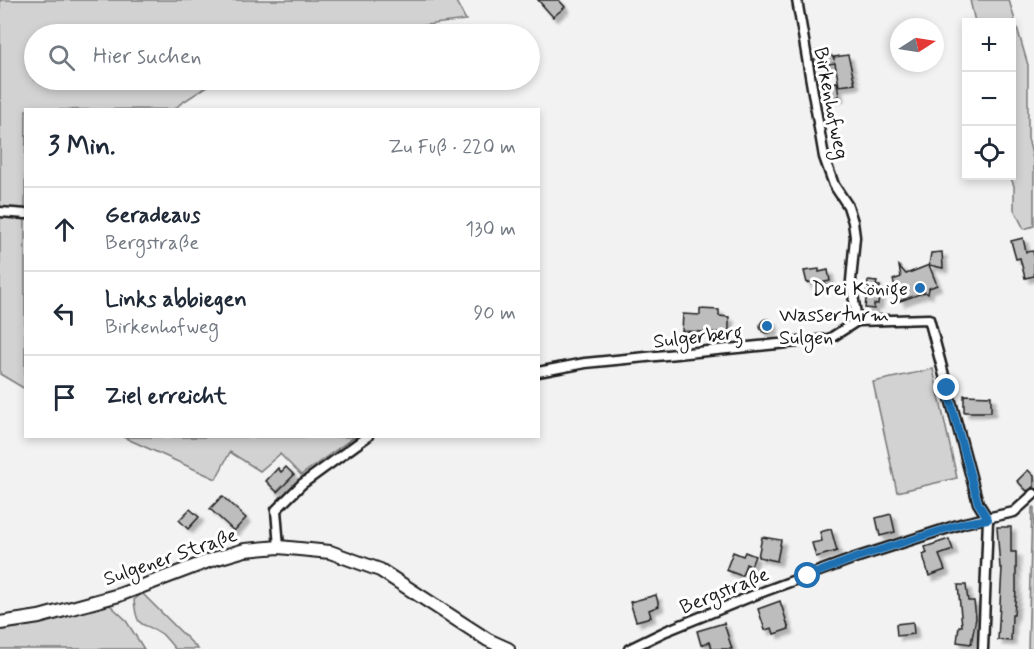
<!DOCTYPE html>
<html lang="de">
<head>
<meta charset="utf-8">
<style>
  :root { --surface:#fff; --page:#f2f2f3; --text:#1f2937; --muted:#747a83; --line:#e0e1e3 }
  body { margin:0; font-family:Mynerve,sans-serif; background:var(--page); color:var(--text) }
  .controls { position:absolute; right:18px; top:18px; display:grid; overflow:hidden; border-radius:0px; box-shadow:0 3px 9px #0003 }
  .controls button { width:54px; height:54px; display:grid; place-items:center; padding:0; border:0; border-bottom:2px solid var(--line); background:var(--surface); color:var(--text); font:30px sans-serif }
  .compass { position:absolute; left:890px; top:18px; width:54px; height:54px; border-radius:50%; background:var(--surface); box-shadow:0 3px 9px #0003; rotate:78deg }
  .stop { position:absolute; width:18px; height:18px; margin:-14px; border:4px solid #1f6fb2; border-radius:50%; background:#fff }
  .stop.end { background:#1f6fb2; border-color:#fff; box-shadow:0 2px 6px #0008 }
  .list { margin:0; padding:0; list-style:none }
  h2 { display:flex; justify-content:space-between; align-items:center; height:78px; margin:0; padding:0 24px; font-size:26px }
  h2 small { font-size:20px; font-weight:400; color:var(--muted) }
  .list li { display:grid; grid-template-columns:39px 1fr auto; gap:18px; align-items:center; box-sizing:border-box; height:84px; padding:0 24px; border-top:2px solid var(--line) }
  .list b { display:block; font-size:22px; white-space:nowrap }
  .list p { margin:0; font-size:20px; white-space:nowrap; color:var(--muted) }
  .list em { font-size:20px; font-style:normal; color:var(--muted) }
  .icon { flex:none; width:33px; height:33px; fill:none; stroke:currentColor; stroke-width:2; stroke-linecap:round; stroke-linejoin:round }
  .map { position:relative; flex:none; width:1034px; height:649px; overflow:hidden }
  .search { position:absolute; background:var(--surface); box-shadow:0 3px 9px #0003; left:24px; top:24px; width:516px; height:66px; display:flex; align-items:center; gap:15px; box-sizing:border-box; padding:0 21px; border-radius:33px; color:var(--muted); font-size:22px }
  .panel { position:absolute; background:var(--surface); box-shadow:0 3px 9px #0003; left:24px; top:108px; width:516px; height:330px; border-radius:0px }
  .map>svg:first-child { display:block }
</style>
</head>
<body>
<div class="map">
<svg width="1034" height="649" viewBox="0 0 1034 649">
  <defs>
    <filter id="shadow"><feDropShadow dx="4.5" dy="4.5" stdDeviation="1.5" flood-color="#0004"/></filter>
  </defs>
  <rect width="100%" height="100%" fill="#f2f2f2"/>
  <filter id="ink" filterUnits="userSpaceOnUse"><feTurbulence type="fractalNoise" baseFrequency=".0167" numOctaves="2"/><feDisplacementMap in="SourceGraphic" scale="12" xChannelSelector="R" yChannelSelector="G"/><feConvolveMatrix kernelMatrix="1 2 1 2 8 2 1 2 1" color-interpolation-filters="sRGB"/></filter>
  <g filter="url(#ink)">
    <g fill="#d2d2d2" stroke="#777" stroke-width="1.5">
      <polygon points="0,0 455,0 466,20 355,34 34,34 34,80 217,80 180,104 175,109 26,110 25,212 0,210"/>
      <polygon points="970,0 1009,0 1028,65 1028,138 1034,163 1034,226 1024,229 1014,209 1014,186 1010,176 1012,176 1012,22 975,22"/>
      <polygon points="0,216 25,218 25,389 0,374"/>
      <polygon points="933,369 957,478 897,492 873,382"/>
      <polygon points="123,437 354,437 301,475 280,454 260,471 230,452 216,479"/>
      <polygon points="1034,507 1034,649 1028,649 1032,508"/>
      <path d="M 142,593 L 198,649 L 175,649 C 171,644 166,638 162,634 C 142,620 137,632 134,600 Z"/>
      <polygon points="110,605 125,619 144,649 0,649 0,630 28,626"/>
    </g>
    <g fill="#bdbdbd" stroke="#1c1c1c" stroke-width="1.5" filter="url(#shadow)">
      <polygon points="538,0 559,0 565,7 553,17"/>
      <polygon points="826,50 827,56 831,55 834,59 834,57 848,55 855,84 839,86 835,63 815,66 814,59 818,58 816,51"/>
      <polygon points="837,82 839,97 825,99 823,85"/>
      <polygon points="1023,238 1026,252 1033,251 1034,255 1034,276 1025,278 1020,258 1016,259 1011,241"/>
      <polygon points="942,252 943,268 929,265 931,253"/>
      <polygon points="929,265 937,285 929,288 928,294 925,292 900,301 893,280 901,277 899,266 906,274"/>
      <polygon points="819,269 819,272 828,270 830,281 815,284 815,281 807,283 804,271"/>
      <polygon points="868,281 877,282 876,286 880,286 878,304 874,304 874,309 865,308"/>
      <polygon points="700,309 719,310 719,316 729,317 729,333 682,331 683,314 700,315"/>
      <circle cx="767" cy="326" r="7"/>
      <polygon points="964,395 991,396 991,412 964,412"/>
      <polygon points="286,467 294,475 277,492 266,481 278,468 281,472"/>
      <polygon points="1028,470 1034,476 1034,487 1027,491 1017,481"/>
      <polygon points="222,496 246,518 234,531 210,509"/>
      <polygon points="190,509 199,517 188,529 179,520"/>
      <polygon points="891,514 895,532 880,536 876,518"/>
      <polygon points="997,527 1011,527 1011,552 1016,552 1016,591 1014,615 1012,615 1011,641 998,640 1002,568 1000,568"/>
      <polygon points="831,529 837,551 816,557 812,543 822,541 820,532"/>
      <polygon points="762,537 781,540 777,561 758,557"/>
      <polygon points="949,539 953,550 939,555 945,570 929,576 923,555 927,553 925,547"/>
      <polygon points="733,552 743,556 745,552 755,556 751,566 746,564 742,576 726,570"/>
      <polygon points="958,585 966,585 968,601 974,601 976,618 971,644 957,642 959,626 962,626"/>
      <polygon points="656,595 659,606 649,610 651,617 636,621 630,602"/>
      <polygon points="780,601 789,629 774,634 772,628 765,630 758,609"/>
      <polygon points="913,622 914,634 897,636 896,624"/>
      <polygon points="724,623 732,649 712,649 710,642 701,645 697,631"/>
    </g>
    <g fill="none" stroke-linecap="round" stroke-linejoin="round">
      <defs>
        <g id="minor">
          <polyline points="797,0 824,157 834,185 848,206 853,222 855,237 851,281 857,321"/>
          <polyline points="0,212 26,214"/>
          <polyline points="857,321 929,319 978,503 988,519"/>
          <polyline points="538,372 585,363 829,339 857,321"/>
          <polyline points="279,547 276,510 302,484 368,436"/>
          <polyline points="629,649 666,631 757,594 855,558 964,523 1014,512 1034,494"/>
          <polyline points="983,649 988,519"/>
        </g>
        <polyline id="secondary" points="0,623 39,617 119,595 214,559 245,550 279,547 330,552 380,570 488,640 508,649"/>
      </defs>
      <use href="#minor" stroke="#1c1c1c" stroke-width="13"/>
      <use href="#secondary" stroke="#1c1c1c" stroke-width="16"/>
      <use href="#minor" stroke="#fff" stroke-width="8"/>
      <use href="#secondary" stroke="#fff" stroke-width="12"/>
    </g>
  </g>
  <g fill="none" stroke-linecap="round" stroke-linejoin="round" filter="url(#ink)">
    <polyline stroke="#1f6fb2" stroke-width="8" points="808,576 855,558 964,523 988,519 978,503 947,388"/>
  </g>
  <g fill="#1f6fb2" stroke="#fff" stroke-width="2">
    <circle cx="920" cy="288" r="6"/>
    <circle cx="767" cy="326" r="6"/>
  </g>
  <g text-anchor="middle" stroke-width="6" stroke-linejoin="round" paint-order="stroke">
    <g font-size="20" fill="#1c1c1c" stroke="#fff">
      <text transform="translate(832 103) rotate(79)" y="7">Birkenhofweg</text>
      <text transform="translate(698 336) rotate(-6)" y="7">Sulgerberg</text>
      <text transform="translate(170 556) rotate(-19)" y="7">Sulgener Straße</text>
      <text transform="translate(724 590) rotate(-22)" y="7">Bergstraße</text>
    </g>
    <g font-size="20" fill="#1c1c1c" stroke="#fff" text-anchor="end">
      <text x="908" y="295">Drei Könige</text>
      <text x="779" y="321" text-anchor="start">Wasserturm<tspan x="779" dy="23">Sulgen</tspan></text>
    </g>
  </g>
</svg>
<div class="controls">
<button>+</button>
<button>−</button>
<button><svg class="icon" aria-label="locate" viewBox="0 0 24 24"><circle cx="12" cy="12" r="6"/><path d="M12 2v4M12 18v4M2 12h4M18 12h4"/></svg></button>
</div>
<svg class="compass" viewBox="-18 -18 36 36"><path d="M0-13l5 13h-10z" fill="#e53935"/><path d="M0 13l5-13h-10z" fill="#747a83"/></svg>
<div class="stop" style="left:808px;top:576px"></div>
<div class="stop end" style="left:947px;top:388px"></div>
<div class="search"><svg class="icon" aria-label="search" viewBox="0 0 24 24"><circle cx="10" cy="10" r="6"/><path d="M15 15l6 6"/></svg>Hier suchen</div>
<section class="panel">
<h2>3 Min.<small>Zu Fuß · 220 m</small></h2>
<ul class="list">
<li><svg class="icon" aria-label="ahead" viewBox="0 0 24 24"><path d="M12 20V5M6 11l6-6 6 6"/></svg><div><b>Geradeaus</b><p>Bergstraße</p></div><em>130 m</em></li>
<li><svg class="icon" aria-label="left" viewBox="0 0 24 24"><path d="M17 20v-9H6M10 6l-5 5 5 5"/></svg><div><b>Links abbiegen</b><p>Birkenhofweg</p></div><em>90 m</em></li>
<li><svg class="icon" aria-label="arrive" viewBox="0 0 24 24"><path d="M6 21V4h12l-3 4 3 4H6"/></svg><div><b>Ziel erreicht</b></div></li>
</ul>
</section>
</div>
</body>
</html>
